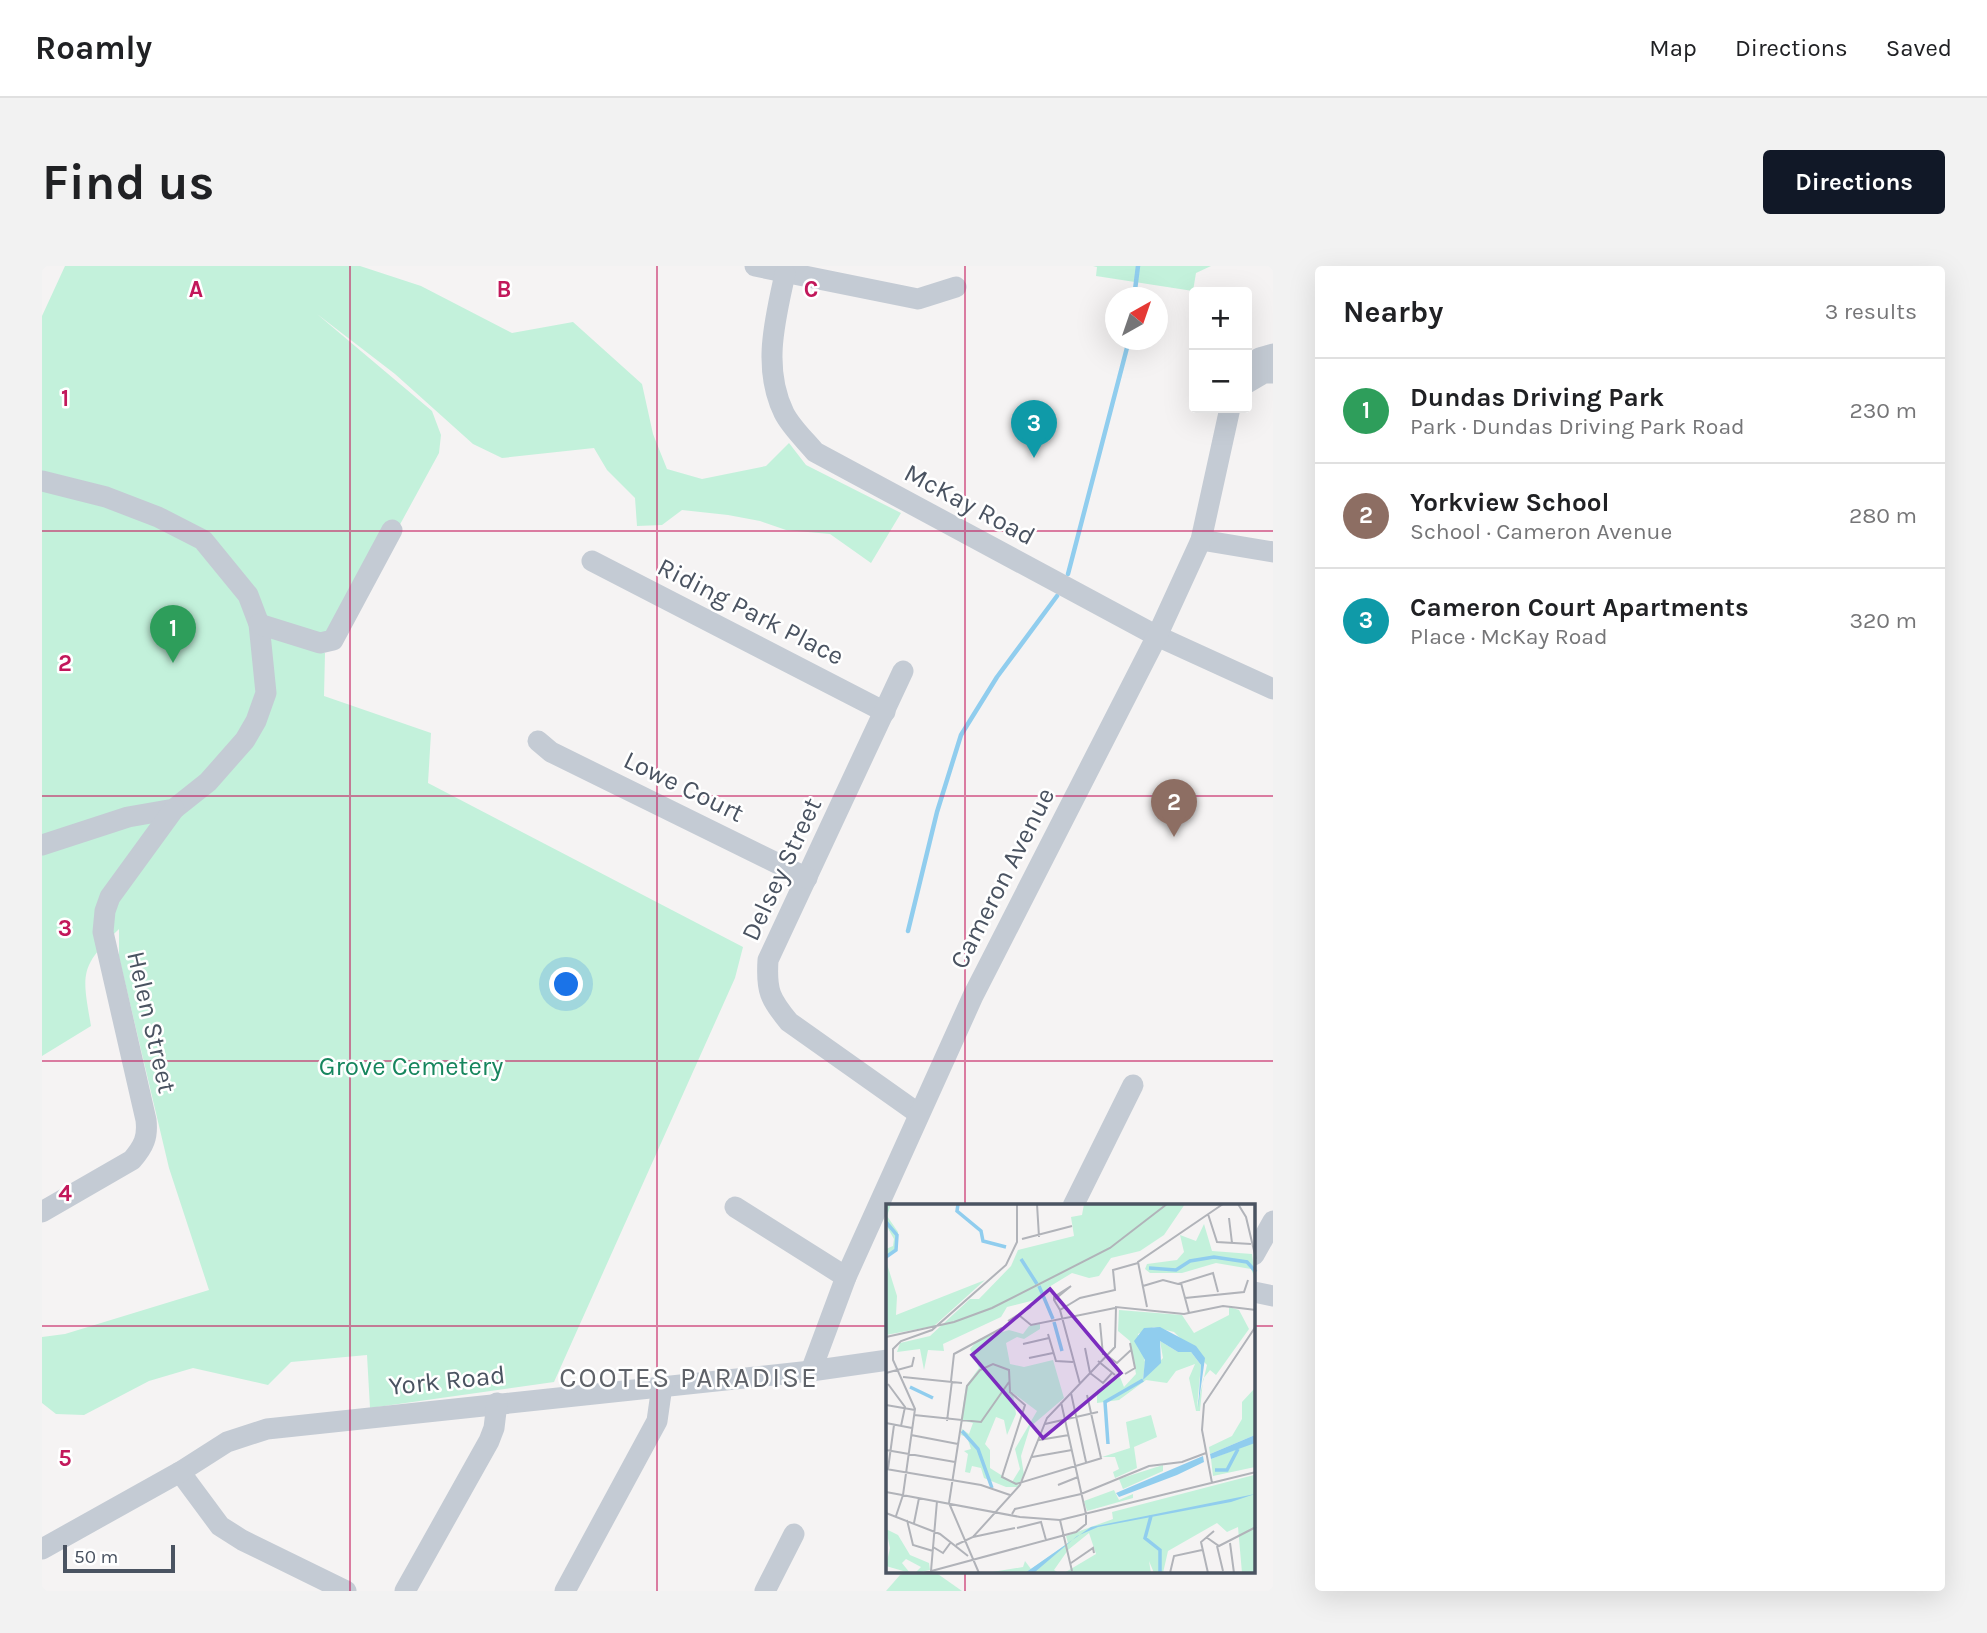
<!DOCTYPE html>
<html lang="en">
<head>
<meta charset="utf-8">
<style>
  :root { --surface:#fff; --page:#f2f2f2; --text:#202124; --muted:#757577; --line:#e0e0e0; --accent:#111827 }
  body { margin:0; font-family:Karla,sans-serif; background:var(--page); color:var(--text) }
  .controls { position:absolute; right:21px; top:21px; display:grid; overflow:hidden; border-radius:7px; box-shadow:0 7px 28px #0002 }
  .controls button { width:63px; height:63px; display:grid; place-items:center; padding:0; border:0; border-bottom:2px solid var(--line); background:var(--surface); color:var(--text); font:35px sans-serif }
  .compass { position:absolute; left:1063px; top:21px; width:63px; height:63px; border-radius:50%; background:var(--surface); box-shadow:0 7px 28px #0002; rotate:40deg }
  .scale { position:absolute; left:21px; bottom:18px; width:112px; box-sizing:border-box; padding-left:7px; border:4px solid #4a5361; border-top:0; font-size:19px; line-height:24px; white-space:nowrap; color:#4a5361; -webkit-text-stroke:5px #fff; paint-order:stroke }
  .you { position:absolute; left:525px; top:719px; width:24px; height:24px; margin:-18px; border:5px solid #fff; border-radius:50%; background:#1a73e8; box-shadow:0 0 0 10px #1a73e833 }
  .badge { display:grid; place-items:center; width:46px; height:46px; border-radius:50%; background:var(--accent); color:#fff; font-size:23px; font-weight:700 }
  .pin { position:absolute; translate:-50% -58px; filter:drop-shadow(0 2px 4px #0008) }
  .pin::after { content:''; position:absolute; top:37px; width:24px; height:21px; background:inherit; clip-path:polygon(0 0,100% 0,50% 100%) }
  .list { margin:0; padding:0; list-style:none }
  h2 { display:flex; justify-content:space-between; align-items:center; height:91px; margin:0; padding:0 28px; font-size:30px }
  h2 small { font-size:23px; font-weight:400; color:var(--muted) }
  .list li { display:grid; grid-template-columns:46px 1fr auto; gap:21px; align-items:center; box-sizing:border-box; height:105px; padding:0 28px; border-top:2px solid var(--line) }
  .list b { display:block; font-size:26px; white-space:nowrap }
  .list p { margin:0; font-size:23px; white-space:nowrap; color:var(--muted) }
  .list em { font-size:23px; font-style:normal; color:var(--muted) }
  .map { position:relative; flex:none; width:1231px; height:1325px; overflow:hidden; border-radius:7px }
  header { display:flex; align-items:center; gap:42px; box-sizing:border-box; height:98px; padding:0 35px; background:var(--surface); border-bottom:2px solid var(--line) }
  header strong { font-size:33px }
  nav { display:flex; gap:38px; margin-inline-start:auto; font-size:24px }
  .intro { display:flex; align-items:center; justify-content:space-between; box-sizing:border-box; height:168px; padding:0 42px }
  h1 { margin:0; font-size:49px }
  .button { padding:18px 32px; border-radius:7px; background:var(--accent); color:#fff; font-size:24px; font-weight:700 }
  main { display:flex; gap:42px; padding:0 42px }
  aside { flex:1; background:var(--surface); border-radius:7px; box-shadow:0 7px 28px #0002 }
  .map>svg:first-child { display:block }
</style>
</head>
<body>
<header>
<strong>Roamly</strong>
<nav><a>Map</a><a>Directions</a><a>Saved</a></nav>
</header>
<div class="intro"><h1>Find us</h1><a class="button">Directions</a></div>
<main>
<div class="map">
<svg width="1231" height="1325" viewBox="0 0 1231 1325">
  <rect width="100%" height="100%" fill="#f5f3f3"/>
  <g fill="#c3f1db">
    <path d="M 23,0 L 318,0 L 379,20 L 470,67 L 531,56 L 600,118 L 611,168 L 625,203 L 660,213 L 724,200 L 747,177 L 764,199 L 859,247 L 829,297 L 788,268 L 744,264 L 718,255 L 686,249 L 640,244 L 620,259 L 595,260 L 593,232 L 565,204 L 552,182 L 460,192 L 431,178 L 353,108 L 275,48 L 390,145 L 399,169 L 397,187 L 296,372 L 273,384 L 283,387 L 282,430 L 389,467 L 386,517 L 701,681 L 693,712 L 512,1116 L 328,1142 L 325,1089 L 249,1096 L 226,1119 L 151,1102 L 107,1115 L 42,1149 L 14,1148 L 0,1137 L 0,1071 L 23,1068 L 167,1024 L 127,902 L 77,691 L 77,663 C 37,701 40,708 49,760 L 0,790 L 0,50 Z"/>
    <polygon points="1051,0 1169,0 1154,7 1151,25 1054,10 1055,1"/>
    <polygon points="865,1306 893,1306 920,1325 844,1325 858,1309"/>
  </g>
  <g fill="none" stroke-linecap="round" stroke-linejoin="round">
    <g stroke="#90cdee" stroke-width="4.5">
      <polyline points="1092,32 1096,0"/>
      <polyline points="1026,308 1087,74"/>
      <polyline points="866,665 895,546 919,469 955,411 1015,330"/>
    </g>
    <g stroke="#c4cbd4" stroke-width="21">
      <polyline points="713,0 876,33 914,21"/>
      <path d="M 743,8 C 733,54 720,102 742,147 C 749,161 763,174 773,186 L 1115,370 L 1231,423"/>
      <polyline points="1205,105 1217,92 1231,88"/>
      <polyline points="1205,117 1222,107 1231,107"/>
      <polyline points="0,215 64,231 116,251 161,274 206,329 217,358 224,427 214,455 203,474 166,516 132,543 86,551 0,579"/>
      <polyline points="1159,274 1231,286"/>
      <polyline points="550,295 843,446"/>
      <polyline points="217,358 278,377 291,374 350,264"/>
      <path d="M 861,405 L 726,694 C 724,725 728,733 747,756 L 877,848"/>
      <polyline points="496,475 509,486 765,612"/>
      <polyline points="1031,940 1091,819"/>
      <polyline points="693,941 804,1011"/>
      <path d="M 0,946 L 90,894 C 102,880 106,871 104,854 L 61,666 L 63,645 L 68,631 L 132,543"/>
      <polyline points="1212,989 1231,955"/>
      <polyline points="1212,1026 1231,1030"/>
      <polyline points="769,1105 804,1011 931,730 1115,370 1159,274 1188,142"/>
      <polyline points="138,1206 178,1260 200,1274 304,1325"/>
      <polyline points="0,1283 138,1206 185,1176 225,1163 769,1105 846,1094"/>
      <polyline points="363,1325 447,1175 452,1162 455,1137"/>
      <polyline points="523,1325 615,1155 620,1120"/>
      <polyline points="723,1325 752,1268"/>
    </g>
  </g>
  <path fill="none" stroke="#c2185b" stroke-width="2" stroke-opacity="0.55" d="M 308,0 L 308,1325M 615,0 L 615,1325M 923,0 L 923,940M 0,265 L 1231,265M 0,530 L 1231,530M 0,795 L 1231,795M 0,1060 L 846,1060M 1212,1060 L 1231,1060M 923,1306 L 923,1325"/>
  <g text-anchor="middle" stroke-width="5" stroke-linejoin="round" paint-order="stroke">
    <g font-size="26" fill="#4a5361" stroke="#fff">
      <text transform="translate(928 238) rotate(28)" y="9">McKay Road</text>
      <text transform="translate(709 345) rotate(27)" y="9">Riding Park Place</text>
      <text transform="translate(642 520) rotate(26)" y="9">Lowe Court</text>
      <text transform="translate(739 603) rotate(-65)" y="9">Delsey Street</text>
      <text transform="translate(960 612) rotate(-63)" y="9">Cameron Avenue</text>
      <text transform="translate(110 756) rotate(77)" y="9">Helen Street</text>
      <text transform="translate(405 1114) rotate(-6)" y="9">York Road</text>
    </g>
    <g font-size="26" fill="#17865e" stroke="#fff">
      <text x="369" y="809">Grove Cemetery</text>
    </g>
    <g font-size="28" letter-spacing="2" fill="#5f6268" stroke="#fff">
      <text x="647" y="1121">COOTES PARADISE</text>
    </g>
  </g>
  <g transform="translate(844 938)">
    <rect width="369" height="369" fill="#f5f3f3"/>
    <path d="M 5,0 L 1,12 L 12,28 L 10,44 L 1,53 L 1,60 L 11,92 L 10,111 L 99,76 L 48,122 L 0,131 L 0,45 L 7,42 L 8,35 L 0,21 L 0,2 ZM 198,0 L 299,0 L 278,31 L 254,47 L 225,54 L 213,72 L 203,74 L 186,69 L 163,83 L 153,95 L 121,103 L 115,113 L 57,140 L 58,147 L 42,146 L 38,166 L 34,145 L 11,148 L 14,139 L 44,132 L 84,95 L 93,95 L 125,62 L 132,46 L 188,32 L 185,13 L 196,11 ZM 318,20 L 326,47 L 366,50 L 369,74 L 365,65 L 330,59 L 296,69 L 264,69 L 259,65 L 261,60 L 291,56 L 298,48 L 294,31 L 310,37 ZM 343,103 L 353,106 L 363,125 L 330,171 L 324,166 L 317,175 L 314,207 L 310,207 L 303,174 L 309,160 L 290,167 L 281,179 L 260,176 L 233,196 L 211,199 L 211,186 L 234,173 L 238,183 L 250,170 L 244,137 L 232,127 L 233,106 L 296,111 L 308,129 L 343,111 ZM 268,123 L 288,128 L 321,161 L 311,203 L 315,161 L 305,148 L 292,148 L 274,137 L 277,154 L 257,176 L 259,158 L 252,130 ZM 154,120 L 154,125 L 138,135 L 131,133 L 120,139 L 124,160 L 138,163 L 167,156 L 178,194 L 144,223 L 135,252 L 138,271 L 131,283 L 120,283 L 98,274 L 95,264 L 86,262 L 84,269 L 79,268 L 82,250 L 78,247 L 85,245 L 81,233 L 75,231 L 76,225 L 83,230 L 87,219 L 75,216 L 80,182 L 93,164 L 84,145 L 93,135 L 123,126 L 137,130 L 143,122 ZM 127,189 L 151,207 L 129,245 L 134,265 L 126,278 L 104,264 L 104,246 L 99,240 L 110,213 L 118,216 L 121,231 L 130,210 ZM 369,184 L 369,231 L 324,250 L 323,243 L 346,232 L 356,215 L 356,198 ZM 265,211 L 271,233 L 248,243 L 251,264 L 229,274 L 227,268 L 233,265 L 229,253 L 216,253 L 244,244 L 240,218 ZM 369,238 L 369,263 L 327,272 L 325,255 ZM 277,261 L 277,267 L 237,285 L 233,275 ZM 368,271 L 369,369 L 356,369 L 352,323 L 341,328 L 331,319 L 282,347 L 277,369 L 268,369 L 263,357 L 265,369 L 178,369 L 210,350 L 203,329 L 182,346 L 168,366 L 173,369 L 100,369 L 137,363 L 139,357 L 145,365 L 182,339 L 180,332 L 227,315 L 226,308 ZM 228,286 L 233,296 L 247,290 L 247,294 L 201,307 L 198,297 ZM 0,325 L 12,331 L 24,351 L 43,359 L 44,366 L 29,369 L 35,363 L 20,355 L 16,359 L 24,369 L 0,362 L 4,344 Z" fill="#c3f1db" fill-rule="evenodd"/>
    <path d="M 274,123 L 310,142 L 319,154 L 312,204 L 315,161 L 305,148 L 292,148 L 274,137 L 275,159 L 257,176 L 259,156 L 248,137 L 258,124 ZM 369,231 L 369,239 L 325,255 L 324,250 ZM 317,252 L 318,258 L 291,271 L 233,293 L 230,289 ZM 369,290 L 345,298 L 212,323 L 191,332 L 149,368 L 139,369 L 205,323 Z" fill="#90cdee"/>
    <path fill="none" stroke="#90cdee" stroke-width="3.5" d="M 72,0 L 71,7 L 95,27 L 97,37 L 120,43M 0,18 L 11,31 L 10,46 L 0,53M 135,55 L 151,80M 263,64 L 290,66 L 304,57 L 328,53 L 361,58 L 370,68M 153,82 L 167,115M 168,118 L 176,147M 24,183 L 47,194M 76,227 L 92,245 L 106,284M 222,240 L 219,198 L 257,176M 329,266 L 341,266 L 352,245M 265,312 L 259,334 L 274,346 L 274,369"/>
    <path fill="none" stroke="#b1b3b9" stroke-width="2" d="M 151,0 L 153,33M 352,0 L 360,13 L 370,55M 322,10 L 331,38 L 365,40M 343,14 L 346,39M 136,35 L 186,22M 295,79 L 303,109M 257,82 L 277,76 L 292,80 L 327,69 L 332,88M 299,94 L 358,88 L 362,76M 168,96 L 185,82 L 168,93 L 168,96 L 174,106 L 194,180M 261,103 L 252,58 L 337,0M 174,106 L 194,94 L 229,86 L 227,66 L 252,59M 134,112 L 145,121 L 229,104M 122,117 L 145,103M 214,119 L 217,151M 162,130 L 170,157 L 187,158M 0,133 L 68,118 L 106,104 L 224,44 L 281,0M 137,140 L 163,134M 199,144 L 204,169 L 217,179 L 226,169M 219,150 L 231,159 L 245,146M 143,154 L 167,149M 212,157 L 229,171M 0,169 L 26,162 L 28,153M 239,170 L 249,164 L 244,139M 17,173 L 76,179M 65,177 L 68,150 L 116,124M 2,180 L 19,203 L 15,222M 185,189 L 200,258M 201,191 L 215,254M 175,198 L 200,310M 0,201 L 29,206M 28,211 L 95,218 L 123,178M 61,217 L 66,177M 0,219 L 26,224M 159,220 L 212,208M 25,231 L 72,240M 153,236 L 183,231M 0,246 L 69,258M 146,253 L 186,246M 0,265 L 95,281 L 124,291M 2,265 L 8,221M 326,279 L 316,226 L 318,200 L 370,122M 172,281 L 192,273M 0,288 L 134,313 L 174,316 L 370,268M 17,291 L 29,205 L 7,156 L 7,145 L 15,137 L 46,126 L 120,61 L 131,38 L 131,0M 63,299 L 81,182 L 94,166 L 107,160 L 123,166 L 124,188 L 139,201 L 116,273 L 130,280 L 216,254M 63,299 L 93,369M 0,309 L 54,330 L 82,352M 126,310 L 129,305 L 195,290 L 263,262 L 296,258 L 320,249M 10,312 L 17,291M 21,316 L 27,341 L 47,347M 174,316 L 186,367M 28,319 L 33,294M 131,324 L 155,318 L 160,336M 87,333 L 129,324M 320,333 L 333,342 L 370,323M 344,339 L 348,369M 70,341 L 87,333 L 134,281 L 161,214 L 229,143 L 230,103 L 298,110 L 337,102 L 370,106M 331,342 L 337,367M 47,343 L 57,349 L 65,338M 185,359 L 207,344 L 208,349M 45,367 L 51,297M 38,369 L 190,328 L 200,320 L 200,311M 284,369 L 288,352 L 316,346M 322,369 L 315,338 L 328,327"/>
    <path fill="#7b2cbf" fill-opacity="0.15" stroke="#7b2cbf" stroke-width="3.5" d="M 164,85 L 235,169 L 157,234 L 86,151 Z"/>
    <rect width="369" height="369" fill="none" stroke="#4a5361" stroke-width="3.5"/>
  </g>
  <g font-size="23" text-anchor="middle" font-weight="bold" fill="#c2185b" stroke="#fff" stroke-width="5" stroke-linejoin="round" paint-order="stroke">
    <text x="154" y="31">A</text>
    <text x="462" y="31">B</text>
    <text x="769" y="31">C</text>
    <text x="23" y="140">1</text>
    <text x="23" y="405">2</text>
    <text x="23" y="670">3</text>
    <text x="23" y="935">4</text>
    <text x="23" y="1200">5</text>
  </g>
</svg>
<div class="controls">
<button>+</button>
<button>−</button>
</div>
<svg class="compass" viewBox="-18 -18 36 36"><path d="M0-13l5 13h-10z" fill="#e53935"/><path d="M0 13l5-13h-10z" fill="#757577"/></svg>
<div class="scale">50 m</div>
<div class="you"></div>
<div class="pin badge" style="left:131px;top:397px;background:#2e9e5b">1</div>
<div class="pin badge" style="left:1132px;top:571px;background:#8d6e63">2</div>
<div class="pin badge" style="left:992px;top:192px;background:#0f9aa8">3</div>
</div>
<aside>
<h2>Nearby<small>3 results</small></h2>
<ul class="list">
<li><span class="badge" style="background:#2e9e5b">1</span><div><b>Dundas Driving Park</b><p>Park · Dundas Driving Park Road</p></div><em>230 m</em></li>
<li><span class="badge" style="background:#8d6e63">2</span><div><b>Yorkview School</b><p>School · Cameron Avenue</p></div><em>280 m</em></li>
<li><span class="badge" style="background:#0f9aa8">3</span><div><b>Cameron Court Apartments</b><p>Place · McKay Road</p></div><em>320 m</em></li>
</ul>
</aside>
</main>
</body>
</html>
